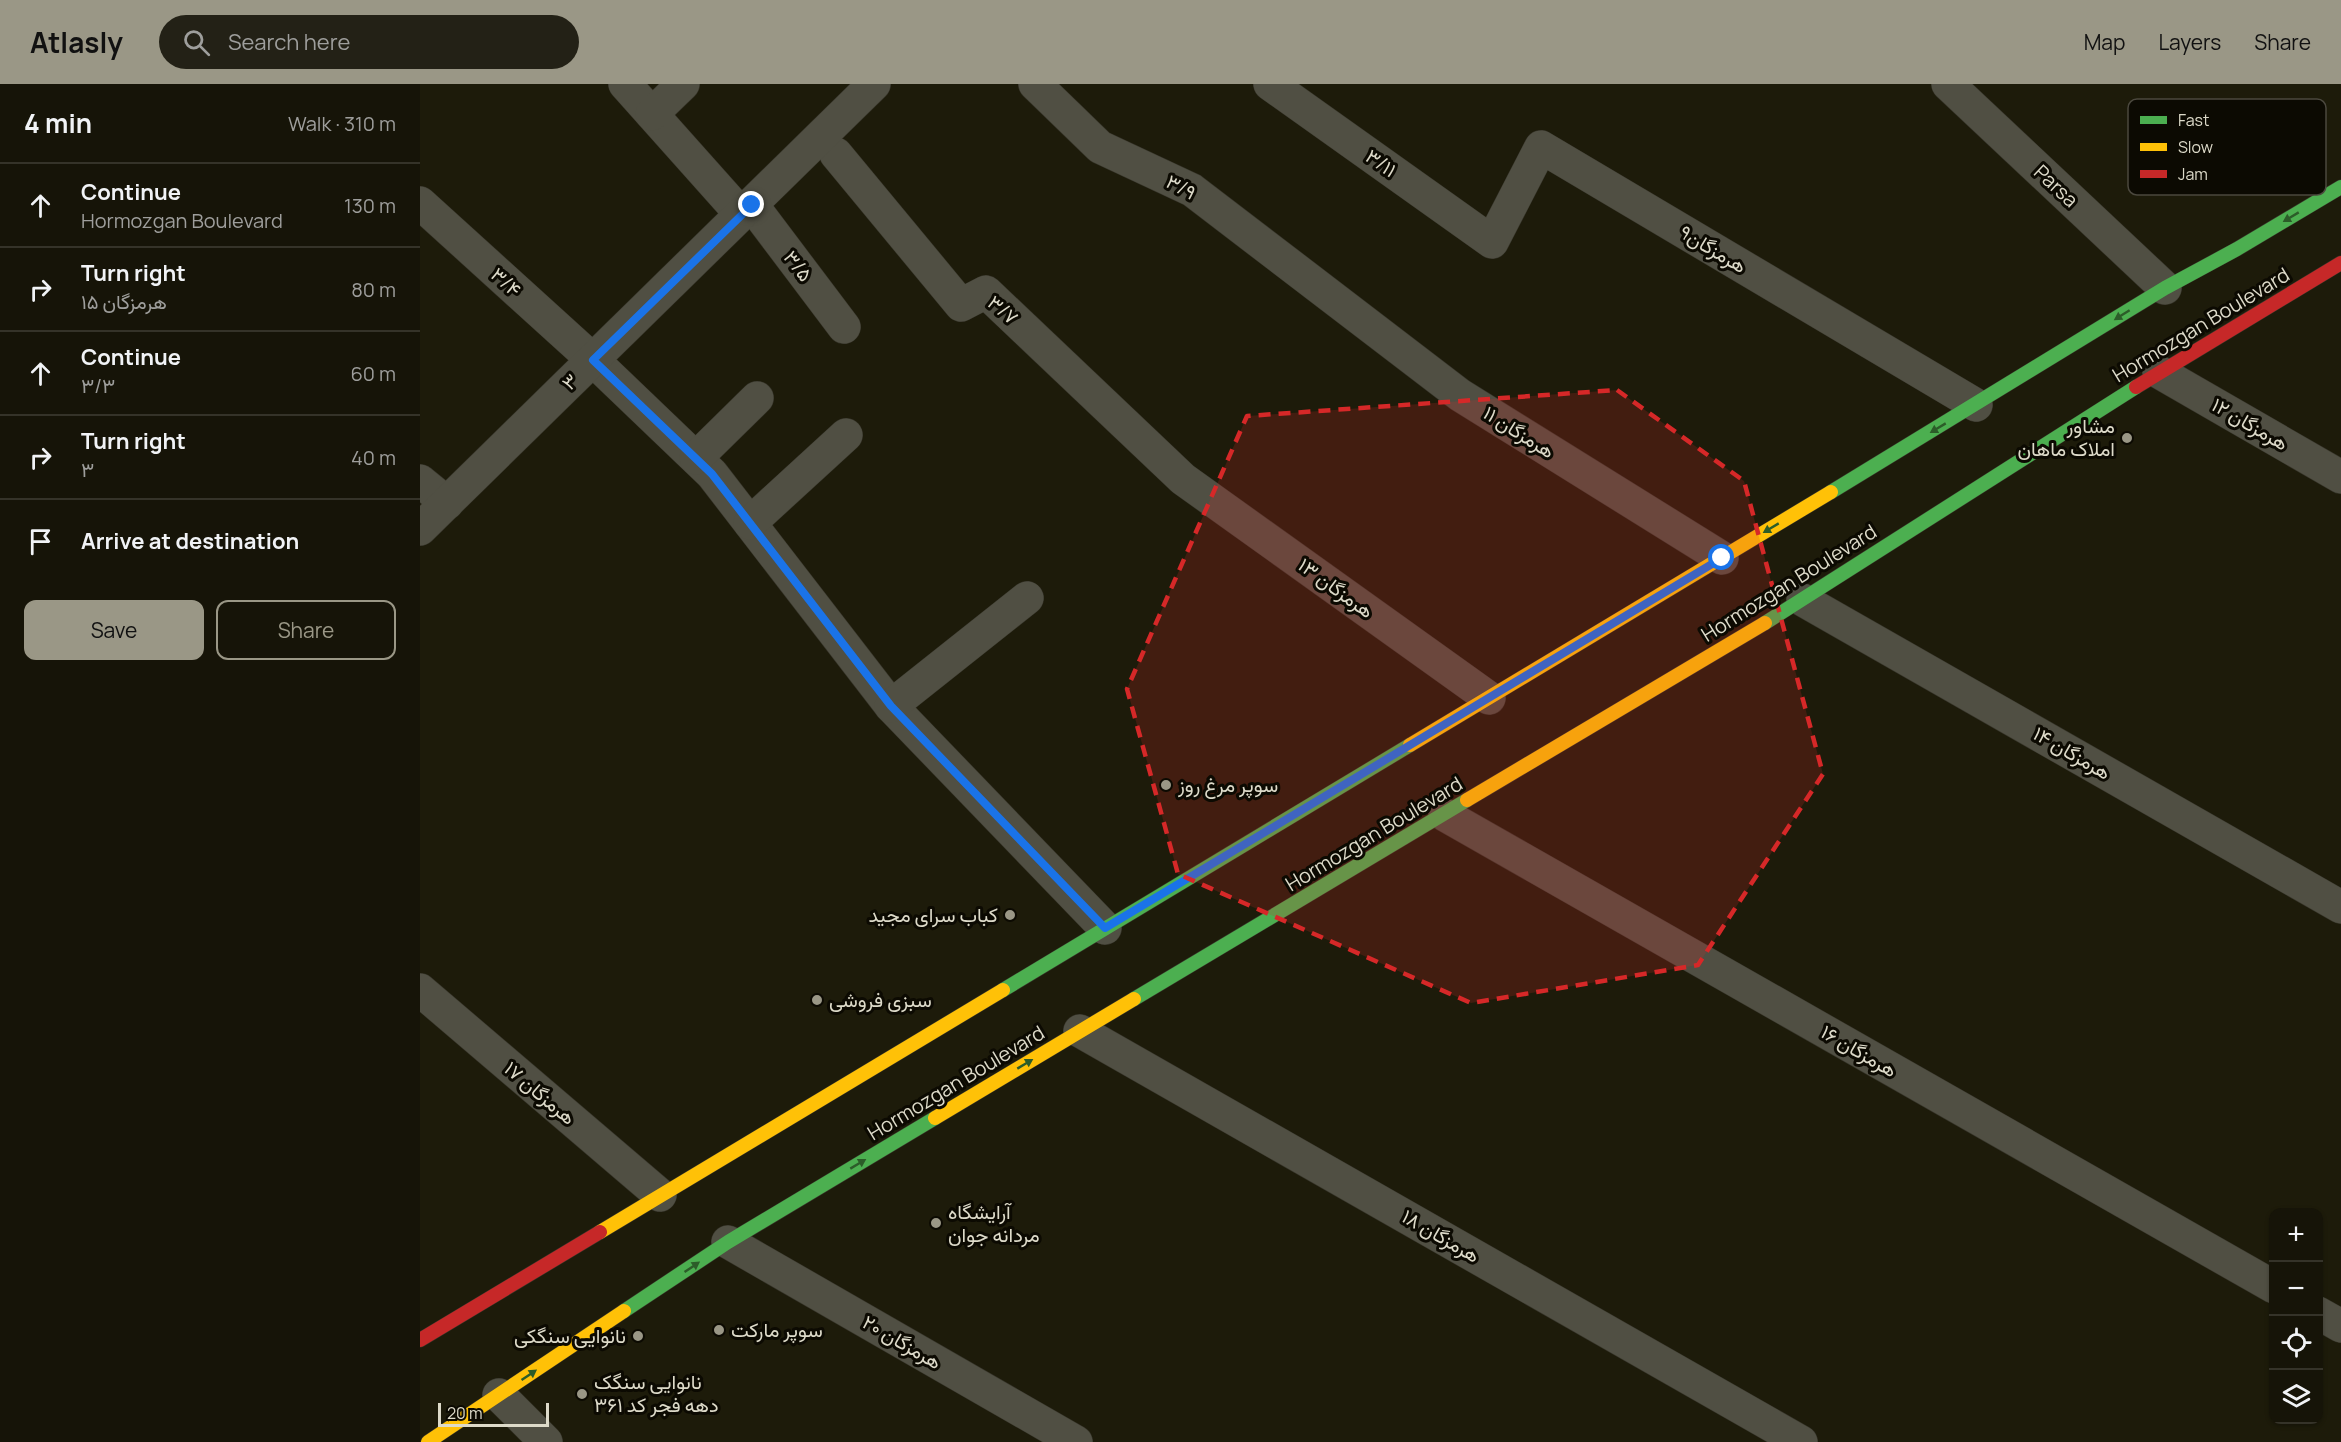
<!DOCTYPE html>
<html lang="en">
<head>
<meta charset="utf-8">
<style>
  :root { --surface:#161408; --page:#232116; --text:#f1f3f6; --muted:#9e9e9c; --line:#353329; --accent:#9a9786 }
  body { margin:0; font-family:Manrope,Vazirmatn,sans-serif; background:var(--page); color:var(--text) }
  .controls { position:absolute; right:18px; bottom:18px; display:grid; overflow:hidden; border-radius:12px; box-shadow:0 2px 4px #0004 }
  .controls button { width:54px; height:54px; display:grid; place-items:center; padding:0; border:0; border-bottom:2px solid var(--line); background:var(--surface); color:var(--text); font:30px sans-serif }
  .scale { position:absolute; left:18px; bottom:15px; width:111px; box-sizing:border-box; padding-left:6px; border:3px solid #dddac9; border-top:0; font-size:16px; line-height:21px; white-space:nowrap; color:#dddac9; -webkit-text-stroke:4px #0c0a02; paint-order:stroke }
  .stop { position:absolute; width:18px; height:18px; margin:-14px; border:4px solid #1a73e8; border-radius:50%; background:#fff }
  .stop.end { background:#1a73e8; border-color:#fff; box-shadow:0 2px 6px #0008 }
  .list { margin:0; padding:0; list-style:none }
  h2 { display:flex; justify-content:space-between; align-items:center; height:78px; margin:0; padding:0 24px; font-size:26px }
  h2 small { font-size:20px; font-weight:400; color:var(--muted) }
  .list li { display:grid; grid-template-columns:39px 1fr auto; gap:18px; align-items:center; box-sizing:border-box; height:84px; padding:0 24px; border-top:2px solid var(--line) }
  .list b { display:block; font-size:22px; white-space:nowrap }
  .list p { margin:0; font-size:20px; white-space:nowrap; color:var(--muted) }
  .list em { font-size:20px; font-style:normal; color:var(--muted) }
  .actions { display:flex; gap:12px; padding:18px 24px }
  .actions a { flex:1; padding:14px 0; border:2px solid var(--accent); border-radius:12px; text-align:center; font-size:21px; color:var(--accent) }
  .actions .main { background:var(--accent); color:#111 }
  .icon { flex:none; width:33px; height:33px; fill:none; stroke:currentColor; stroke-width:2; stroke-linecap:round; stroke-linejoin:round }
  .map { position:relative; flex:none; width:1921px; height:1358px; overflow:hidden }
  header { display:flex; align-items:center; gap:36px; box-sizing:border-box; height:84px; padding:0 30px; background:var(--accent); color:#111 }
  header strong { font-size:28px }
  nav { display:flex; gap:33px; margin-inline-start:auto; font-size:21px }
  .search { width:420px; height:54px; background:var(--page); display:flex; align-items:center; gap:15px; box-sizing:border-box; padding:0 21px; border-radius:33px; color:var(--muted); font-size:22px }
  main { display:flex }
  aside { flex:1; background:var(--surface) }
  .map>svg:first-child { display:block }
</style>
</head>
<body>
<header>
<strong>Atlasly</strong>
<div class="search"><svg class="icon" aria-label="search" viewBox="0 0 24 24"><circle cx="10" cy="10" r="6"/><path d="M15 15l6 6"/></svg>Search here</div>
<nav><a>Map</a><a>Layers</a><a>Share</a></nav>
</header>
<main>
<aside>
<h2>4 min<small>Walk · 310 m</small></h2>
<ul class="list">
<li><svg class="icon" aria-label="ahead" viewBox="0 0 24 24"><path d="M12 20V5M6 11l6-6 6 6"/></svg><div><b>Continue</b><p>Hormozgan Boulevard</p></div><em>130 m</em></li>
<li><svg class="icon" aria-label="right" viewBox="0 0 24 24"><path d="M7 20v-9h11M14 6l5 5-5 5"/></svg><div><b>Turn right</b><p>هرمزگان ۱۵</p></div><em>80 m</em></li>
<li><svg class="icon" aria-label="ahead" viewBox="0 0 24 24"><path d="M12 20V5M6 11l6-6 6 6"/></svg><div><b>Continue</b><p>۳/۳</p></div><em>60 m</em></li>
<li><svg class="icon" aria-label="right" viewBox="0 0 24 24"><path d="M7 20v-9h11M14 6l5 5-5 5"/></svg><div><b>Turn right</b><p>۳</p></div><em>40 m</em></li>
<li><svg class="icon" aria-label="arrive" viewBox="0 0 24 24"><path d="M6 21V4h12l-3 4 3 4H6"/></svg><div><b>Arrive at destination</b></div></li>
</ul>
<div class="actions"><a class="main">Save</a><a>Share</a></div>
</aside>
<div class="map">
<svg width="1921" height="1358" viewBox="0 0 1921 1358">
  <rect width="100%" height="100%" fill="#1d1b0a"/>
  <g fill="none" stroke-linecap="round" stroke-linejoin="round">
    <defs>
      <g id="street">
        <polyline points="205,0 321,130"/>
        <polyline points="615,0 680,63 772,106 1040,311 1302,474"/>
        <polyline points="850,0 1072,158 1121,63 1556,321"/>
        <polyline points="1528,0 1745,204"/>
        <polyline points="232,30 263,0"/>
        <polyline points="416,70 541,221 566,208 763,395 1069,614"/>
        <polyline points="0,119 173,276 292,390 471,622 685,844"/>
        <polyline points="332,121 424,243"/>
        <polyline points="1739,288 1921,393"/>
        <polyline points="276,374 337,314"/>
        <polyline points="0,397 27,419"/>
        <polyline points="330,439 426,351"/>
        <polyline points="0,445 454,0"/>
        <polyline points="1383,516 1921,823"/>
        <polyline points="471,622 607,514"/>
        <polyline points="1025,731 1854,1203"/>
        <polyline points="0,906 240,1111"/>
        <polyline points="660,947 1381,1358"/>
        <polyline points="308,1158 656,1358"/>
        <polyline points="1898,1229 1921,1242"/>
        <polyline points="79,1311 126,1358"/>
      </g>
      <g id="fast">
        <polyline points="1411,408 1745,204 1817,165 1921,103"/>
        <polyline points="1345,539 1716,303"/>
        <polyline points="583,906 990,661"/>
        <polyline points="714,915 1047,716"/>
        <polyline points="204,1227 308,1158 515,1034"/>
      </g>
      <g id="slow">
        <polyline points="990,661 1411,408"/>
        <polyline points="1047,716 1345,539"/>
        <polyline points="515,1034 714,915"/>
        <polyline points="180,1148 583,906"/>
        <polyline points="8,1358 204,1227"/>
      </g>
      <g id="jam">
        <polyline points="1716,303 1921,179"/>
        <polyline points="0,1256 180,1148"/>
      </g>
    </defs>
    <use href="#street" stroke="#37352a" stroke-width="34"/>
    <use href="#fast" stroke="#37352a" stroke-width="15"/>
    <use href="#slow" stroke="#37352a" stroke-width="15"/>
    <use href="#jam" stroke="#37352a" stroke-width="15"/>
    <use href="#street" stroke="#504f43" stroke-width="33"/>
    <use href="#fast" stroke="#4caf50" stroke-width="14"/>
    <use href="#slow" stroke="#ffc107" stroke-width="14"/>
    <use href="#jam" stroke="#c62828" stroke-width="14"/>
  </g>
  <defs><path id="oneway-solid" d="M-6-.8H1V-3.2L6.5 0L1 3.2V.8H-6Z" transform="scale(1.5)"/></defs>
  <g fill="#2c5c29">
    <use href="#oneway-solid" transform="translate(1871 133) rotate(149)"/>
    <use href="#oneway-solid" transform="translate(1702 231) rotate(148)"/>
    <use href="#oneway-solid" transform="translate(1518 344) rotate(149)"/>
    <use href="#oneway-solid" transform="translate(1351 444) rotate(149)"/>
    <use href="#oneway-solid" transform="translate(605 980) rotate(-31)"/>
    <use href="#oneway-solid" transform="translate(438 1080) rotate(-31)"/>
    <use href="#oneway-solid" transform="translate(272 1183) rotate(-34)"/>
    <use href="#oneway-solid" transform="translate(109 1291) rotate(-34)"/>
  </g>
  <g fill="none" stroke-linecap="round" stroke-linejoin="round">
    <polyline stroke="#1a73e8" stroke-width="8" points="332,121 173,276 292,390 471,622 685,844 1302,474"/>
  </g>
  <path fill="#d62828" fill-opacity="0.2" stroke="#d62828" stroke-width="4.5" stroke-dasharray="12 8" stroke-linejoin="round" d="M 1197,306 L 1324,397 L 1403,690 L 1278,881 L 1051,919 L 758,790 L 707,605 L 827,332 Z"/>
  <g fill="#9a9786" stroke="#0c0a02" stroke-width="2">
    <circle cx="1707" cy="354" r="6"/>
    <circle cx="746" cy="701" r="6"/>
    <circle cx="590" cy="831" r="6"/>
    <circle cx="397" cy="916" r="6"/>
    <circle cx="516" cy="1139" r="6"/>
    <circle cx="299" cy="1246" r="6"/>
    <circle cx="218" cy="1252" r="6"/>
    <circle cx="162" cy="1310" r="6"/>
  </g>
  <g text-anchor="middle" stroke-width="6" stroke-linejoin="round" paint-order="stroke">
    <g font-size="20" fill="#dddac9" stroke="#0c0a02">
      <text transform="translate(961 79) rotate(35)" y="7">۳/۱۱</text>
      <text transform="translate(1636 102) rotate(43)" y="7">Parsa</text>
      <text transform="translate(761 103) rotate(28)" y="7">۳/۹</text>
      <text transform="translate(1293 165) rotate(31)" y="7">هرمزگان۹</text>
      <text transform="translate(378 182) rotate(53)" y="7">۳/۵</text>
      <text transform="translate(86 198) rotate(42)" y="7">۳/۴</text>
      <text transform="translate(583 226) rotate(40)" y="7">۳/۷</text>
      <text transform="translate(1781 241) rotate(-31)" y="7">Hormozgan Boulevard</text>
      <text transform="translate(150 298) rotate(-44)" y="7">۳</text>
      <text transform="translate(1830 340) rotate(30)" y="7">هرمزگان ۱۲</text>
      <text transform="translate(1099 348) rotate(32)" y="7">هرمزگان ۱۱</text>
      <text transform="translate(1369 499) rotate(-32)" y="7">Hormozgan Boulevard</text>
      <text transform="translate(916 504) rotate(36)" y="7">هرمزگان ۱۳</text>
      <text transform="translate(1652 669) rotate(30)" y="7">هرمزگان ۱۴</text>
      <text transform="translate(954 750) rotate(-31)" y="7">Hormozgan Boulevard</text>
      <text transform="translate(1439 967) rotate(30)" y="7">هرمزگان ۱۶</text>
      <text transform="translate(536 999) rotate(-31)" y="7">Hormozgan Boulevard</text>
      <text transform="translate(120 1009) rotate(40)" y="7">هرمزگان ۱۷</text>
      <text transform="translate(1021 1152) rotate(30)" y="7">هرمزگان ۱۸</text>
      <text transform="translate(482 1258) rotate(30)" y="7">هرمزگان ۲۰</text>
    </g>
    <g font-size="20" fill="#dddac9" stroke="#0c0a02" text-anchor="start">
      <text x="1695" y="349" text-anchor="end">مشاور<tspan x="1695" dy="23">املاک ماهان</tspan></text>
      <text x="758" y="708">سوپر مرغ روز</text>
      <text x="578" y="838" text-anchor="end">کباب سرای مجید</text>
      <text x="409" y="923">سبزی فروشی</text>
      <text x="528" y="1135">آرایشگاه<tspan x="528" dy="23">مردانه جوان</tspan></text>
      <text x="311" y="1253">سوپر مارکت</text>
      <text x="206" y="1259" text-anchor="end">نانوایی سنگکی</text>
      <text x="174" y="1305">نانوایی سنگک<tspan x="174" dy="23">دهه فجر کد ۳۶۱</tspan></text>
    </g>
  </g>
  <rect x="1708" y="15" width="198" height="96" rx="9" fill="#0c0a02" stroke="#4b483e" stroke-width="1.5"/>
  <rect x="1720" y="32" width="27" height="8" fill="#4caf50"/>
  <rect x="1720" y="59" width="27" height="8" fill="#ffc107"/>
  <rect x="1720" y="86" width="27" height="8" fill="#c62828"/>
  <g font-size="16" fill="#dddac9">
    <text x="1758" y="42">Fast</text>
    <text x="1758" y="69">Slow</text>
    <text x="1758" y="96">Jam</text>
  </g>
</svg>
<div class="controls">
<button>+</button>
<button>−</button>
<button><svg class="icon" aria-label="locate" viewBox="0 0 24 24"><circle cx="12" cy="12" r="6"/><path d="M12 2v4M12 18v4M2 12h4M18 12h4"/></svg></button>
<button><svg class="icon" aria-label="layers" viewBox="0 0 24 24"><path d="M12 4l9 5-9 5-9-5zM3 14l9 5 9-5"/></svg></button>
</div>
<div class="scale">20 m</div>
<div class="stop" style="left:1302px;top:474px"></div>
<div class="stop end" style="left:332px;top:121px"></div>
</div>
</main>
</body>
</html>
